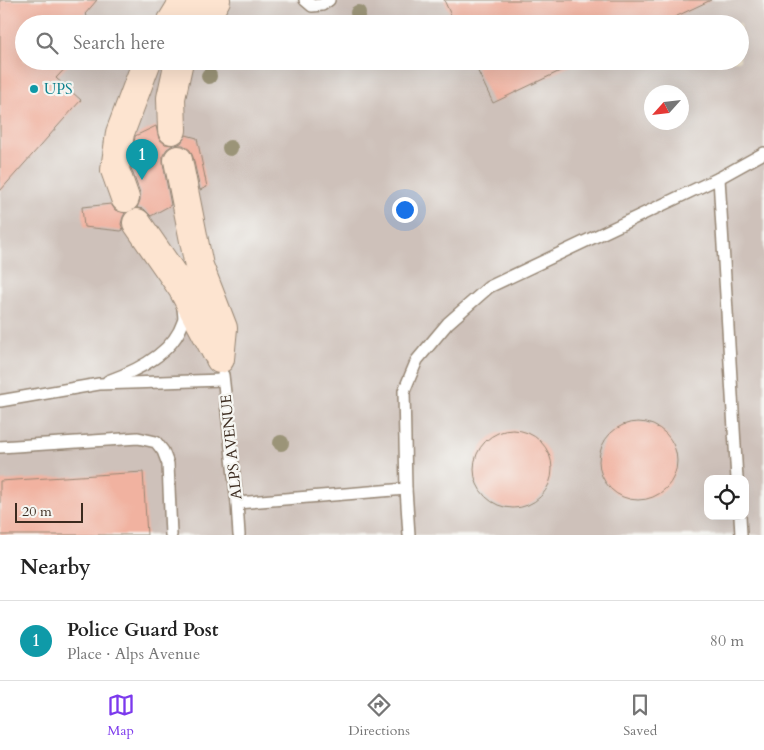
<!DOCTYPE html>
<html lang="en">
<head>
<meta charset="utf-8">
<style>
  :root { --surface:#fff; --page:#f6f6f6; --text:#222; --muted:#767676; --line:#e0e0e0; --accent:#7c3aed }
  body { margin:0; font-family:Cardo,serif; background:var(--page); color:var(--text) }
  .controls { position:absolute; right:15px; bottom:15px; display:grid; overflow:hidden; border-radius:10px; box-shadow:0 5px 20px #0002 }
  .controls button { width:45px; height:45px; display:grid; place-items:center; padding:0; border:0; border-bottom:1px solid var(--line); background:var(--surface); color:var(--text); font:25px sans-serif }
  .compass { position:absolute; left:644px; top:85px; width:45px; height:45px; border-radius:50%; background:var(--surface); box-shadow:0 5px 20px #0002; rotate:243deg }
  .scale { position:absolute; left:15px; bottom:12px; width:68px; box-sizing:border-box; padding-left:5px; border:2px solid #3b2a1e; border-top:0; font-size:14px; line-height:18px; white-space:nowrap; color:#3b2a1e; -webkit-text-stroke:4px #f6f6f2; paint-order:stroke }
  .you { position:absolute; left:404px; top:209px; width:18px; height:18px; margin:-12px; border:4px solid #fff; border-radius:50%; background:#1a73e8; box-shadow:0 0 0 8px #1a73e833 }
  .badge { display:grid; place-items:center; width:32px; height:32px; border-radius:50%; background:var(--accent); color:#fff; font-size:16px; font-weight:700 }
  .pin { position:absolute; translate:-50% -41px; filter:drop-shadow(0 1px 2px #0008) }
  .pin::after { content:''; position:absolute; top:26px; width:18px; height:15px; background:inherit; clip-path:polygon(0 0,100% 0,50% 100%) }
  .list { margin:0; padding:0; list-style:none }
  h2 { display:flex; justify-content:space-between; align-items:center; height:65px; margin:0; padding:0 20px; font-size:21px }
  h2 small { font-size:16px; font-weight:400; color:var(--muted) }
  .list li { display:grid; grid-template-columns:32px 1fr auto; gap:15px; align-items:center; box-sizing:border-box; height:80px; padding:0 20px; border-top:1px solid var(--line) }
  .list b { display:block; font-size:19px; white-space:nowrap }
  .list p { margin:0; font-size:16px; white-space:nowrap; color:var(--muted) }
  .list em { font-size:16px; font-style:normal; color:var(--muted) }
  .icon { flex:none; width:28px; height:28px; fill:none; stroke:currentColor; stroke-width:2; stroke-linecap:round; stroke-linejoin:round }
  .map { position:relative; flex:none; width:764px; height:535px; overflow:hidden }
  .search { position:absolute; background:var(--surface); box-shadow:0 5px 20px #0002; left:15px; right:15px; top:15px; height:55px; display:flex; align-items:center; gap:12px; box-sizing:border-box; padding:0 18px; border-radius:28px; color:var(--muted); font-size:19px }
  .sheet { height:145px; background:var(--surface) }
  nav { display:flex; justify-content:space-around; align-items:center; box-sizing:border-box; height:70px; border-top:1px solid var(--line); background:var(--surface); font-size:14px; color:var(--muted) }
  nav a { display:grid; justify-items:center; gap:2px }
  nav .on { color:var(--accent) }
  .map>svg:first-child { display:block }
</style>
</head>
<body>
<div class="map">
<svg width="764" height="535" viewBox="0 0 764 535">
  <rect width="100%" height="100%" fill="#f6f6f2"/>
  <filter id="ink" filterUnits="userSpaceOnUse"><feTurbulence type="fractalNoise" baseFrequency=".02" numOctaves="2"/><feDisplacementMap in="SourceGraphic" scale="10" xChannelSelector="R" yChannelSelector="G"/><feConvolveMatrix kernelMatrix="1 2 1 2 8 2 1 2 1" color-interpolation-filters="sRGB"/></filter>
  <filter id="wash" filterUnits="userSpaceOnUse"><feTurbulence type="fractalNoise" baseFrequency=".0096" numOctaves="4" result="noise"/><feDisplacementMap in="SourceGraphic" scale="20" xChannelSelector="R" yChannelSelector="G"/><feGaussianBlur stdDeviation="1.12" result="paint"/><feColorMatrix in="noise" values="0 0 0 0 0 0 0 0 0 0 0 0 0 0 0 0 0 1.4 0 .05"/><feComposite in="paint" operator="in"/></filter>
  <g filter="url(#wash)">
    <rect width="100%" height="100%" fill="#f0e3c9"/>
    <path fill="#cec1ba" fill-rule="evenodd" d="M 0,0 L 764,0 L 764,535 L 0,535 ZM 24,24 L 740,24 L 740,61 L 24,61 ZM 652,92 L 682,92 L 682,122 L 652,122 ZM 708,479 L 745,479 L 745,516 L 708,516 Z"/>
    <g id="blocks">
      <g fill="#f1b2a0">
        <polygon points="0,0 97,0 85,14 95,24 24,24 24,61 72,61 56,78 81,100 0,191"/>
        <polygon points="444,0 711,0 660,24 455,24"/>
        <polygon points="473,61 581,61 493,103"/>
        <polygon points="156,126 159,139 165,144 173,145 167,149 163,155 163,163 171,205 151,216 144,209 137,208 140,200 140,193 131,168 135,136"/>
        <polygon points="186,135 197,138 207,187 200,190 193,157 190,150 183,145 176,145 181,143"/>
        <polygon points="111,204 115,210 125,213 123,217 121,224 123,230 121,231 84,227 82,207"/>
        <circle cx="638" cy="461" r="39"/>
        <circle cx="513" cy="469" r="39"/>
        <polygon points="143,472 147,535 0,535 0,481"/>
      </g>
    </g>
  </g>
  <g filter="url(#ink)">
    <use href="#blocks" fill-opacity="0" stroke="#968674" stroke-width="1"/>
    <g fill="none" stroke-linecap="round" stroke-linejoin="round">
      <defs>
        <g id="lane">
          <polyline points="305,0 312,6 322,5 329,0"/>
          <polyline points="719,178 737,479"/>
          <polyline points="223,375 237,503 239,535"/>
          <path d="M 108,381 C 136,371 173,354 183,322 C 185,318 183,312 183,307"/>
          <polyline points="0,401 99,384 223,380"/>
          <polyline points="0,447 138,438 156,442 163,451 168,464 171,535"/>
          <polyline points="237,503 406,489"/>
          <polyline points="740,516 741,535"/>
          <polyline points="409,535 406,489 404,391 417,360 448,323 489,287 719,178 764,153"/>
        </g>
        <g id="secondary">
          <polyline points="170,24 178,11 188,0"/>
          <polyline points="201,24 216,0"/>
          <polyline points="172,130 171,98 179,61"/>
          <polyline points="178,160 199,266 223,328 220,359"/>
          <polyline points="125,198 115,170 120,133 147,61"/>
          <polyline points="137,223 182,288 216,352"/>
        </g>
      </defs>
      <use href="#lane" stroke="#968674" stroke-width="14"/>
      <use href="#secondary" stroke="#968674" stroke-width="30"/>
      <use href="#lane" stroke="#fff" stroke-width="11"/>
      <use href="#secondary" stroke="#fde4d0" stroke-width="28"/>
    </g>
    <g fill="#9b9478">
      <circle cx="358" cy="13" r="8"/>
      <circle cx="209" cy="76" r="8"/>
      <circle cx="230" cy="148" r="8"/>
      <circle cx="281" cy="443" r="8"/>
    </g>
  </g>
  <circle fill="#0f9aa8" stroke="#f6f6f2" stroke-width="2" cx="34" cy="89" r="5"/>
  <g text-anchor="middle" stroke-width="4.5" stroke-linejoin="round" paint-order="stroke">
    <g font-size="15" fill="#0d838f" stroke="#f6f6f2" text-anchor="start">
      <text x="44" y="94">UPS</text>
    </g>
    <g font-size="15" fill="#3b2a1e" stroke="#f6f6f2">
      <text transform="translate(231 447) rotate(-96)" y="5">ALPS AVENUE</text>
    </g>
  </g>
</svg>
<div class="controls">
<button><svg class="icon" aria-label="locate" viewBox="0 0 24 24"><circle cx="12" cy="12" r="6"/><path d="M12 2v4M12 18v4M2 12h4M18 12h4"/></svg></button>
</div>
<svg class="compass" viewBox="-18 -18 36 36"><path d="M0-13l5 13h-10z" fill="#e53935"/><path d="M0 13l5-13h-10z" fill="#767676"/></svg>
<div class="scale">20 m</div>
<div class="you"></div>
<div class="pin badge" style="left:142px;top:180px;background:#0f9aa8">1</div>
<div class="search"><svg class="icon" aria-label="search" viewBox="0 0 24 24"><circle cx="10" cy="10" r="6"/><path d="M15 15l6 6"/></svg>Search here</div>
</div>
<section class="sheet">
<h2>Nearby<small></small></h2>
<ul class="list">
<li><span class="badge" style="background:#0f9aa8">1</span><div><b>Police Guard Post</b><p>Place · Alps Avenue</p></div><em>80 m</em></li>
</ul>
</section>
<nav>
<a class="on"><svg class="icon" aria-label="map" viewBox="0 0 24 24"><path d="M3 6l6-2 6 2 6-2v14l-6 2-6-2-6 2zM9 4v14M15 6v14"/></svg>Map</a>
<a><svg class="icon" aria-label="directions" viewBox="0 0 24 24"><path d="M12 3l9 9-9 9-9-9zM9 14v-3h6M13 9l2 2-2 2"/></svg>Directions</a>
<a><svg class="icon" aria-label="saved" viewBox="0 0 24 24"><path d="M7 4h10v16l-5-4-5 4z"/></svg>Saved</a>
</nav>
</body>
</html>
